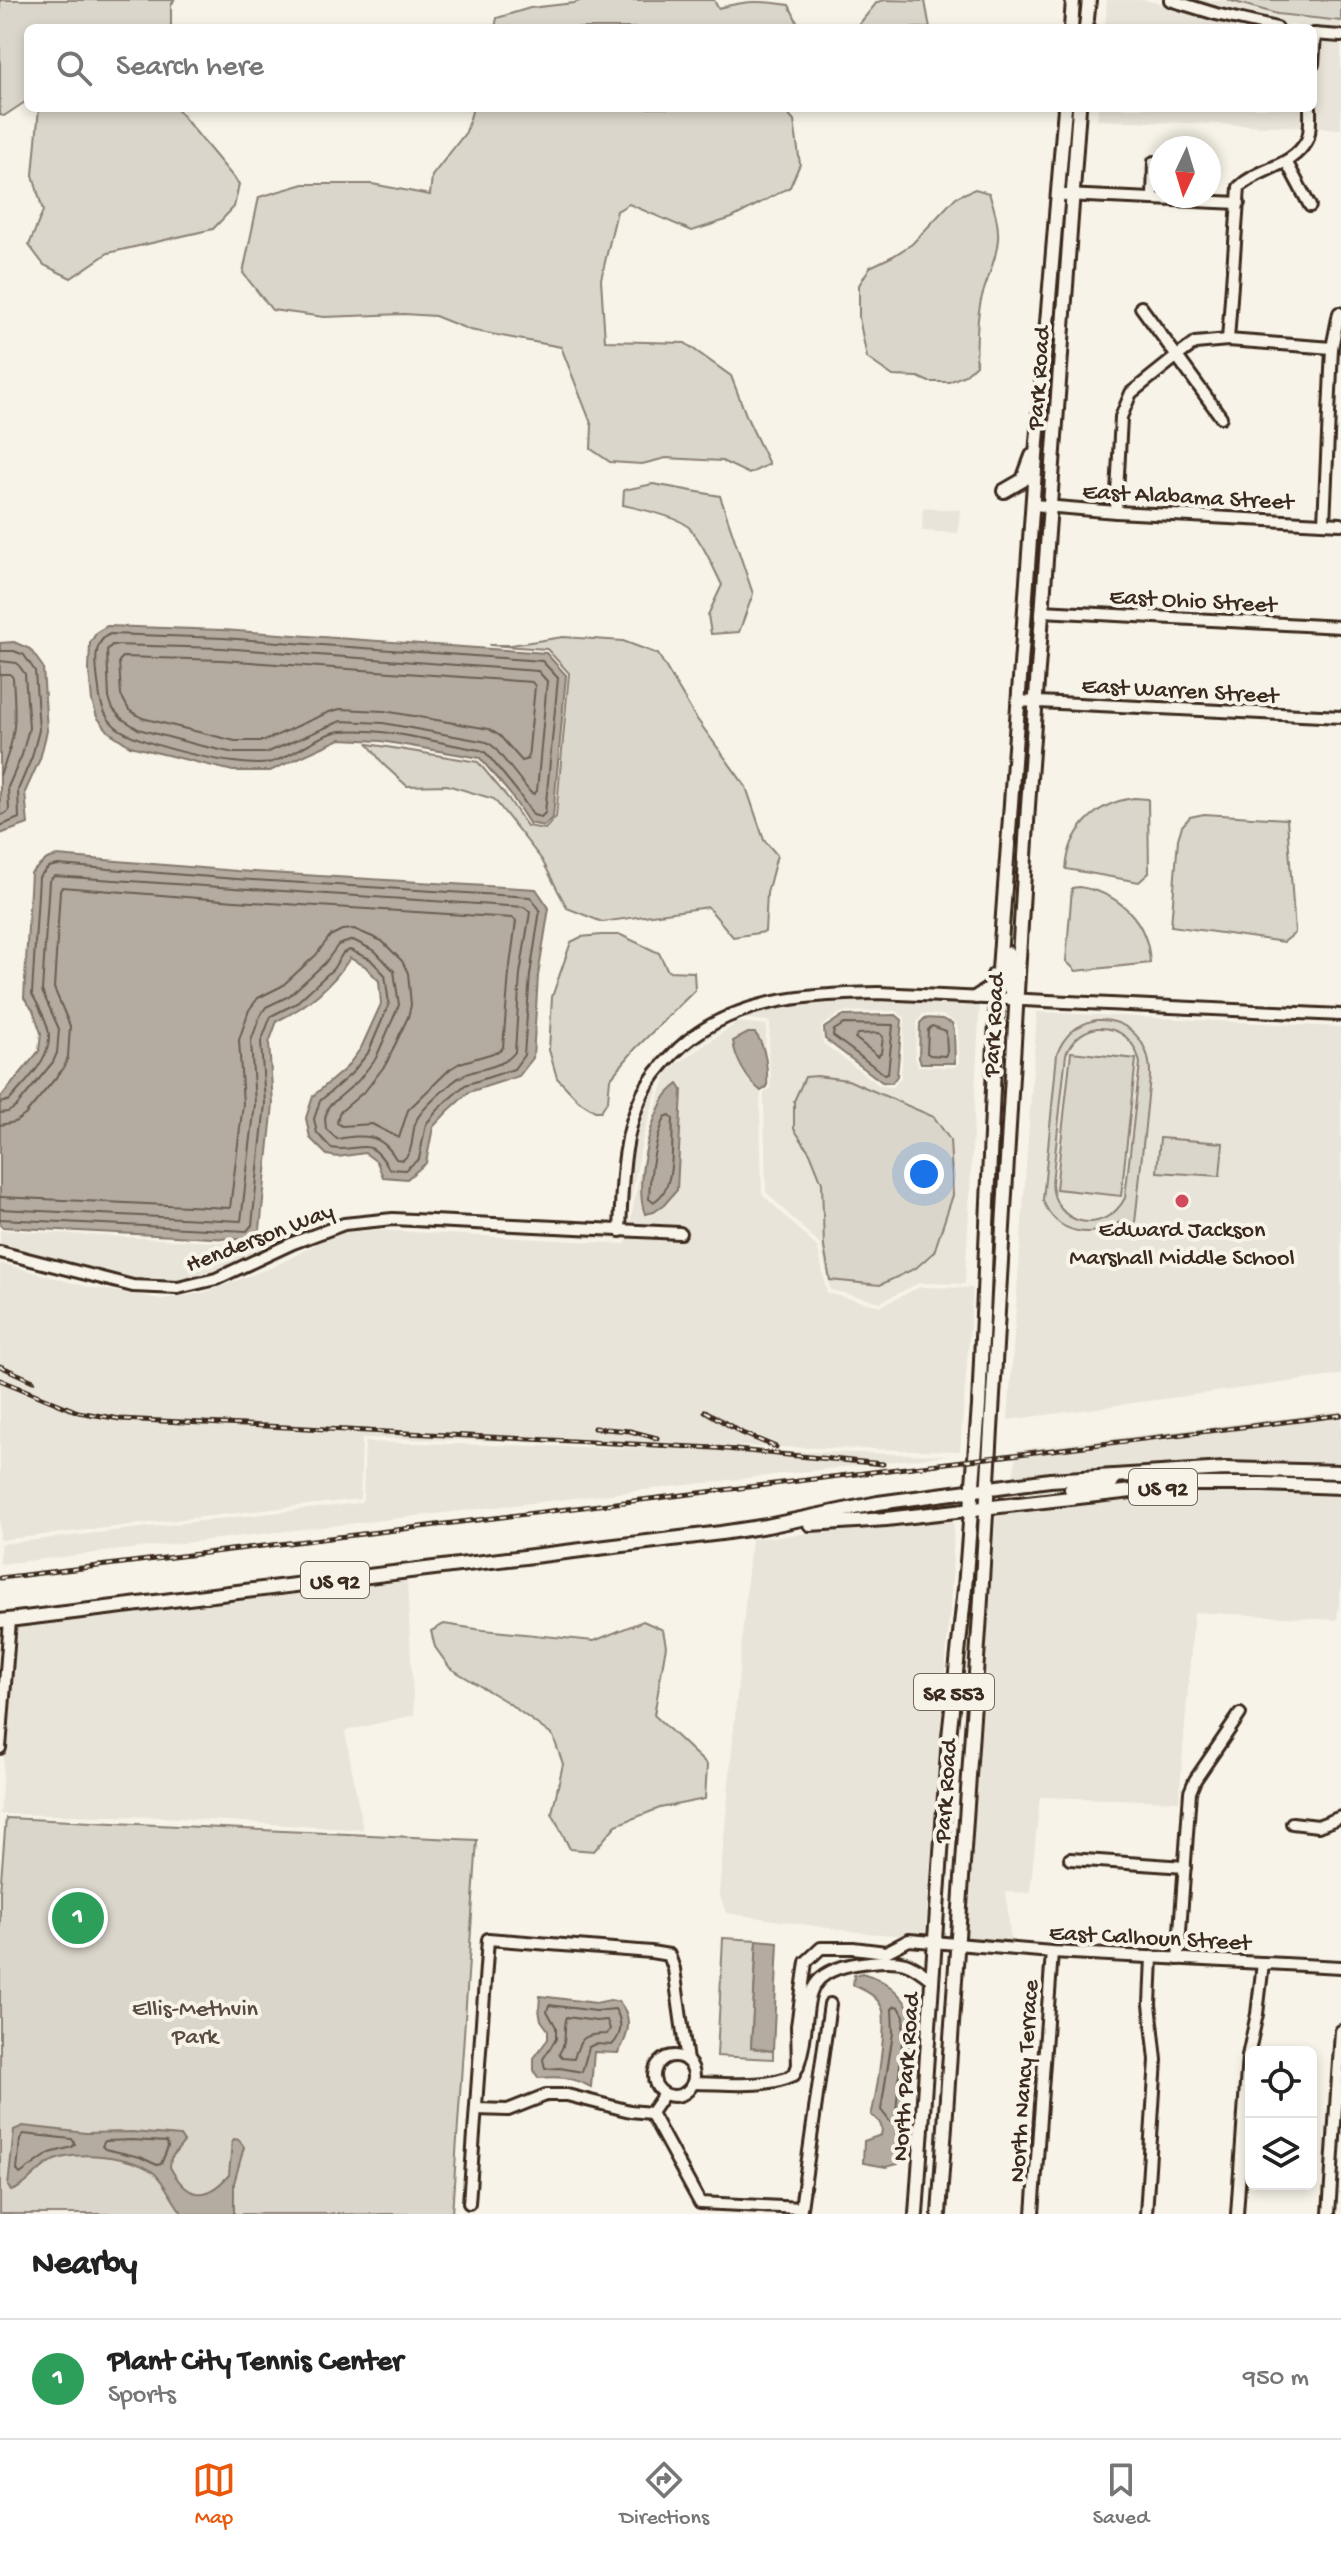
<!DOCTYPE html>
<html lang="en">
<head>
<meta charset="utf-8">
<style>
  :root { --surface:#fff; --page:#f6f6f6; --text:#222; --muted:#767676; --line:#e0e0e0; --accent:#ea580c }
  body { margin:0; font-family:"Gochi Hand",sans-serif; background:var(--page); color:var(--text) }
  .controls { position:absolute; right:24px; bottom:24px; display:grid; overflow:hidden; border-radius:12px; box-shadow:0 4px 12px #0003 }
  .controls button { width:72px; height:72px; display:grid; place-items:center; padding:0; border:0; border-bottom:2px solid var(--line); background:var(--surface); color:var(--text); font:40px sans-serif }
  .compass { position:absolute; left:1149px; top:136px; width:72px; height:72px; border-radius:50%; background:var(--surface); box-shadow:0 4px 12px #0003; rotate:184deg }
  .you { position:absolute; left:924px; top:1174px; width:28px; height:28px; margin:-20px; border:6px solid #fff; border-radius:50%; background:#1a73e8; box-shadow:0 0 0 12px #1a73e833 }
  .badge { display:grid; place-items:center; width:52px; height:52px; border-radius:50%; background:var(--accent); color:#fff; font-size:26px; font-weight:700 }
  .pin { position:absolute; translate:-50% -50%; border:4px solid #fff; box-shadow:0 2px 8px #0006 }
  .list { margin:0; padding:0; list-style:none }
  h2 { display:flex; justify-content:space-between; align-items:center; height:104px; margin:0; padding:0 32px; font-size:34px }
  h2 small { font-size:26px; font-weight:400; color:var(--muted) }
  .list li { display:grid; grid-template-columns:52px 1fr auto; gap:24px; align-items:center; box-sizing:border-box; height:120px; padding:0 32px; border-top:2px solid var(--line) }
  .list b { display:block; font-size:30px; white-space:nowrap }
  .list p { margin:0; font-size:26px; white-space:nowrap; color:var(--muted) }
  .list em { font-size:26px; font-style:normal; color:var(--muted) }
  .icon { flex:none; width:44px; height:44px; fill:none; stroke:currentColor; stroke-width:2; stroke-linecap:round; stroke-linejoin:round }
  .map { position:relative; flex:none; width:1341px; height:2214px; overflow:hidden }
  .search { position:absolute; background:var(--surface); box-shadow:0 4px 12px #0003; left:24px; right:24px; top:24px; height:88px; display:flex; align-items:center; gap:20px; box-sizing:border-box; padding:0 28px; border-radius:12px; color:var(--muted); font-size:30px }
  .sheet { height:224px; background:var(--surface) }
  nav { display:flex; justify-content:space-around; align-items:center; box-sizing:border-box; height:112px; border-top:2px solid var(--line); background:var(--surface); font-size:22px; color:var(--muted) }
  nav a { display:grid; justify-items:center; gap:4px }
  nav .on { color:var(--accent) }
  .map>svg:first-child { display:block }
</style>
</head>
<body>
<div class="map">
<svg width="1341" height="2214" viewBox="0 0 1341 2214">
  <rect width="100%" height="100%" fill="#f7f3e8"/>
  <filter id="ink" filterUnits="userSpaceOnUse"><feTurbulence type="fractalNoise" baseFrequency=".0125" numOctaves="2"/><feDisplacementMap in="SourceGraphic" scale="16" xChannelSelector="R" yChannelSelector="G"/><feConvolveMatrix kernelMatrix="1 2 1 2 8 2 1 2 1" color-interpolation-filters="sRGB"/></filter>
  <g filter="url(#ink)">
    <g fill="#e9e4d9" fill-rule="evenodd">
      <polygon points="1107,0 1142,0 1170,5 1253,28 1105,28"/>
      <polygon points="1185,0 1228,0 1277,14 1341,21 1341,32 1252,19"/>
      <polygon points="1319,39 1341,41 1341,129 1313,127"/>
      <polygon points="1098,108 1306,108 1305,127 1097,120"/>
      <polygon points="923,508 960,510 958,533 922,531"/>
      <path d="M 910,989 L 971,995 L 974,1003 L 980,1000 L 965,1284 L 919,1283 L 881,1302 L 830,1290 L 821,1246 L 766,1192 L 764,1105 L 764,1093 L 770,1089 L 771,1076 L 768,1056 L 770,1024 L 767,1021 L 739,1018 L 664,1069 L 643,1138 L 623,1240 L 377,1226 L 338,1230 L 274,1262 L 202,1289 L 162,1295 L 89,1283 L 0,1259 L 0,1230 L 250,1244 L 256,1239 L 394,1214 L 621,1233 L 631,1135 L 645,1091 L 675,1050 L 713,1020 L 791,998 ZM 842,1012 L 896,1011 L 905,1018 L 901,1077 L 893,1087 L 880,1086 L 823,1043 L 821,1026 ZM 923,1014 L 942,1015 L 955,1022 L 958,1030 L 959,1051 L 959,1063 L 955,1067 L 918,1066 L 915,1057 L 917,1022 ZM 876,1091 L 893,1099 L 953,1195 L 934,1252 L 916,1268 L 900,1274 L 824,1247 L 822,1183 L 810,1153 L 794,1129 Z"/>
      <polygon points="1037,1012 1341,1027 1341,1375 1008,1420"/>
      <polygon points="738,1022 767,1025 760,1105 762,1194 818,1248 827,1293 881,1306 920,1287 973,1288 960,1451 362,1438 360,1499 0,1540 0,1263 89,1287 162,1299 203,1293 275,1266 338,1233 377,1230 626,1244 646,1139 667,1071"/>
      <polygon points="1341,1411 1341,1468 1225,1464 1013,1480 1017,1450"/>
      <polygon points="365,1442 948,1455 0,1564 0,1544 360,1503 363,1499"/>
      <polygon points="1225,1473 1341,1477 1341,1482 1111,1487 1125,1480"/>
      <polygon points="1229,1488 1341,1491 1341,1586 1337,1620 1194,1612 1179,1801 1040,1797 1030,1893 1006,1892 1011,1944 965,1940 996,1517 998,1511 1193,1489"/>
      <polygon points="954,1519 952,1580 925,1937 864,1933 726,1913 719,1893 751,1539"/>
      <polygon points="407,1581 414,1715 345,1731 363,1830 165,1817 0,1814 13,1628 82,1618"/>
    </g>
    <g fill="#dbd6cb" stroke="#8b8074" stroke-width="2" fill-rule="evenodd">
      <polygon points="0,0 174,0 171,6 171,28 28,28 28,100 4,116 0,115"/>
      <path d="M 582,0 L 714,0 L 718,8 C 747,1 759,0 789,5 L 800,28 L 495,28 L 497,18 L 530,8 L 574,3 Z"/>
      <polygon points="884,0 925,1 930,28 856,28 877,2"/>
      <polygon points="1228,0 1341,0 1341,21 1277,14"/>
      <polygon points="39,108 176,108 239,184 234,207 213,229 108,253 71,278 44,265 29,245 43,211 33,175"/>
      <polygon points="473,108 782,108 794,121 800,164 790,187 732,218 692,231 629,204 617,211 601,279 605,341 685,343 731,376 748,420 769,464 749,474 722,461 666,458 642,464 610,462 591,449 592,426 561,347 470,330 435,316 404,314 324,317 272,310 243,273 259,197 304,184 372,184 430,195 432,176 466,132"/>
      <path d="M 975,189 L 989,193 C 1005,237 998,248 984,290 C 976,312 977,341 976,365 L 965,375 L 949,382 L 929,382 L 918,377 L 893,376 L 867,358 L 859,318 L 859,285 L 870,267 L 893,256 L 912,244 L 956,197 Z"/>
      <path d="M 653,484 L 720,496 L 753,594 L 739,632 L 711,634 L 708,615 L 722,585 C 714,569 699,534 685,524 C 671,515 640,509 623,505 L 624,490 Z"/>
      <polygon points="563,637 623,641 658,654 694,715 746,787 764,840 777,855 767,893 765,932 733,937 708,907 602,922 567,908 542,860 494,799 447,785 407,786 384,765 368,744 478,762 508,798 527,826 545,829 556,817 569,673 547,649 489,645 511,645"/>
      <path d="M 1134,798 L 1148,799 L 1149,873 L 1139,882 L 1066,869 C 1069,830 1095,803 1134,798 Z"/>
      <polygon points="1204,814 1287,819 1295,933 1284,942 1171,926 1178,839 1182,826 1190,817"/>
      <path d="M 1079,887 C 1120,893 1148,921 1150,963 L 1076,971 L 1066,961 L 1072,888 Z"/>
      <polygon points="601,935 621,935 659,953 668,971 694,972 695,990 635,1049 610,1079 608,1100 601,1111 595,1111 579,1101 557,1078 549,1050 552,997 571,942 581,937"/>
      <path d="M 1096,1020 C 1130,1018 1151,1044 1150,1077 L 1134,1233 L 1122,1232 L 1123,1220 C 1095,1240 1056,1236 1043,1200 L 1057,1054 C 1064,1035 1077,1024 1096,1020 ZM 1097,1028 C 1120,1027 1135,1040 1140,1063 L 1125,1198 C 1105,1236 1054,1227 1052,1183 L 1066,1054 C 1072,1040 1081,1031 1097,1028 Z"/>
      <polygon points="1071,1052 1136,1059 1121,1196 1056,1189"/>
      <polygon points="817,1076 848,1080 934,1117 950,1140 953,1195 934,1252 916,1268 880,1285 830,1280 824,1247 822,1183 810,1153 794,1129 794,1101 805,1077"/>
      <polygon points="1160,1138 1223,1143 1220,1176 1157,1172"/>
      <polygon points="643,1621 663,1630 666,1646 654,1715 707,1765 705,1799 660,1808 616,1825 594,1851 570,1849 552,1813 563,1764 553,1736 507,1702 450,1668 435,1647 431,1631 444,1624 483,1630 594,1641"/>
      <polygon points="6,1818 477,1840 452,2214 0,2214 0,1892"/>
      <polygon points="723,1938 757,1940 751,2048 773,2051 773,2059 717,2056"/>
    </g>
    <g fill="#b4aca0" stroke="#84786c" stroke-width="2">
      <polygon points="107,626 223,630 546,653 566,675 553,817 544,826 529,823 511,795 480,758 381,741 340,739 270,771 233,771 130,746 109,732 97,717 92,701 89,671 90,643 97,632"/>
      <polygon points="14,642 30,649 43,667 47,731 40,759 25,792 28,824 0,834 0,643"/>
      <path d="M 57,856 L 237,871 L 536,889 L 549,908 L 538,976 L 533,1058 L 519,1076 L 469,1092 L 448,1111 L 433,1127 L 426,1163 L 407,1179 L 383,1177 L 377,1162 L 365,1153 L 338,1157 L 327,1155 L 310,1138 L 306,1118 L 313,1096 L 346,1068 L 361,1048 L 381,1004 L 379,981 L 365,966 L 350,958 C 332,986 306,1007 277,1021 L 269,1043 L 273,1104 L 260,1229 L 250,1240 L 2,1227 L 0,1225 L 0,1098 L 39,1051 L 41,1033 L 33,1010 L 24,998 L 31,873 L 47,859 Z"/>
      <polygon points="896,1015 902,1020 897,1076 892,1083 882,1082 825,1039 824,1028 842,1016"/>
      <polygon points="925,1018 942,1019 952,1023 954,1031 955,1063 921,1063 919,1058 920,1023"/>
      <path d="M 748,1033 L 755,1033 C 766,1046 768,1070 767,1087 L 761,1091 C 747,1080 735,1059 733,1041 Z"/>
      <path d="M 678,1084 L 682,1090 L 677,1190 L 664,1205 L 654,1212 L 645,1214 C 634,1185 649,1124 665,1097 C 668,1092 673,1088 678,1084 Z"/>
      <polygon points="757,1940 778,1942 773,2051 751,2048"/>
      <path d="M 862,1973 C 886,1980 900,1992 912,2013 L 898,2164 L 886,2167 L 863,2163 L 864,2141 L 881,2135 C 884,2126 879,2120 871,2115 C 876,2099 888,2020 882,2008 C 877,1995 865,1991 853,1985 L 854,1975 Z"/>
      <path d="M 540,1996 L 596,2003 L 610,2000 L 619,2002 C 634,2018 628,2037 618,2053 L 594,2052 L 591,2087 C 571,2077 559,2076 538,2078 L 534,2070 L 534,2058 L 548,2039 L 548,2030 L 541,2020 L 539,2010 Z"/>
      <path d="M 23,2126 L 86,2133 L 132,2132 L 180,2136 L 184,2142 L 171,2158 L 170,2167 C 187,2199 205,2202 229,2175 L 232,2141 L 234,2139 L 239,2140 L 244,2147 L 234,2183 L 234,2214 L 183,2214 C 172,2201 166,2184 154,2173 C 134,2156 74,2149 51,2162 C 37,2169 26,2187 11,2191 L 8,2186 L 14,2130 Z"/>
    </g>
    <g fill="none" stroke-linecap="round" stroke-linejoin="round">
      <g stroke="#6b5e52" stroke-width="2">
        <path d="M 110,634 L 223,638 L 542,661 L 558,678 L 545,813 L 541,817 L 533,815 L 517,791 L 486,753 L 480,750 C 438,743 384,727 341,731 C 317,734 292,758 268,763 C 241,769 136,744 116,727 C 104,717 100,704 99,689 C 97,672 90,642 110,634 Z"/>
        <polygon points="112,645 222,648 538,671 547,681 537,791 534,794 530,792 494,747 487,742 383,723 341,721 266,753 234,753 198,745 138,729 121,718 113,709 109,698 107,650"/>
        <polyline points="0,651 14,651 24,655 35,671 39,730 32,757 18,790 19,818 0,826"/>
        <polygon points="123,657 222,660 532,682 535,686 528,759 522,761 500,736 489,729 384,711 340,709 329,712 264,741 235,741 142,718 129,710 121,695 119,661"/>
        <polyline points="0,661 17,663 25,674 29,728 22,755 8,787 9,811 0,816"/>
        <path d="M 0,674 L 10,674 L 13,678 C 16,719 17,736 0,775"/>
        <polygon points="844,1024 893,1025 888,1073 884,1074 833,1036 834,1030"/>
        <polygon points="932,1026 946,1031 947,1052 945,1056 930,1055 927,1053 928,1030"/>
        <polygon points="879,1033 883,1037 881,1053 878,1056 855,1038 858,1034"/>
        <path d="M 0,1103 L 10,1100 C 26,1081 55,1056 48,1029 C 45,1016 38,1005 32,994 L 39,877 L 49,867 L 58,865 L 236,879 L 530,897 L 540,910 L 530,975 L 524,1055 L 514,1069 L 465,1085 L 442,1105 L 426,1124 L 419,1159 L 405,1170 L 389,1169 C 369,1132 360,1154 331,1148 L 317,1133 L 314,1119 L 320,1101 L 351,1074 L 368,1053 L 389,1004 L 385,975 L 370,959 L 350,950 L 343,953 L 333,969 L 295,1004 L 271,1016 L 261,1042 L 265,1104 L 252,1225 L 247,1231 L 0,1219"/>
        <path d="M 0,1113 L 8,1112 L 16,1107 L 53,1062 L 57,1053 L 59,1029 L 42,991 L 49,881 L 54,876 L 524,907 L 530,912 L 520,974 L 515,1052 C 500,1072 471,1066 453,1082 C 441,1093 425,1105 417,1119 C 410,1133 416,1149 403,1160 L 396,1159 C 381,1132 363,1135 337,1139 L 326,1129 L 325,1119 L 328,1107 L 358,1081 L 376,1058 L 399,1005 L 394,971 L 375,951 L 353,940 L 338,945 L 325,963 L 289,996 L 266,1007 L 260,1016 L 251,1041 L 255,1104 L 241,1221 L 0,1209"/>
        <path d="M 670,1115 L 673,1119 C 671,1144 677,1190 653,1202 L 649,1199 C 650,1171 655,1142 665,1117 Z"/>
        <polyline points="0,1125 15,1122 25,1115 63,1069 68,1057 70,1026 54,988 60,891 62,887 235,901 513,918 516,921 509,973 503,1047 500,1051 460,1063 450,1069 408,1110 399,1138 372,1124 342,1126 337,1123 339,1113 366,1090 386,1064 408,1017 411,1005 408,973 402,961 382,941 354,929 342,930 330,936 316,955 282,986 258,998 249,1010 239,1040 243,1104 230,1208 0,1197"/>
        <path d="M 549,2005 L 596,2011 L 615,2009 C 623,2021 622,2035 612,2045 L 595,2044 L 589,2047 L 582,2072 L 560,2068 L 545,2069 L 543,2059 L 556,2039 L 556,2027 L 547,2011 Z"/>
        <polygon points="895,2006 899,2007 904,2016 896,2113 895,2121 891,2123 881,2110 893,2033 892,2009"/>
        <path d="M 567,2017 L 596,2021 L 607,2020 L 610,2029 L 607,2034 C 584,2034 580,2037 574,2059 L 562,2058 L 559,2054 C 569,2039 562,2028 567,2017 Z"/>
        <polygon points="23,2134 72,2139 75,2144 72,2147 50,2153 20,2174 17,2170 20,2140"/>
        <polygon points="132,2140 167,2142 168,2147 161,2164 157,2165 140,2157 105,2149 102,2146 105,2141"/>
      </g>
      <defs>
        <g id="minor">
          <polyline points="1170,0 1216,14 1277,28"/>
          <polyline points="1313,34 1341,36"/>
          <polyline points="1313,64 1315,34"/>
          <polyline points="1287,163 1310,206"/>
          <polyline points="1065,195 1239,203"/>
          <polyline points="1153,199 1154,162"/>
          <polyline points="1141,307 1221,417"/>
          <path d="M 1228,340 L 1239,187 C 1260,167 1292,168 1307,140 C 1311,132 1310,117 1310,108"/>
          <polyline points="1033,505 1116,512 1341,524"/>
          <polyline points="1116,512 1121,417 1131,393 1176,357 1195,343 1228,340 1332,348"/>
          <polyline points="1324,523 1332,348 1339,313"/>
          <polyline points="1042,611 1341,627"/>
          <polyline points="1018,701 1341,717"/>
          <path d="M 620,1231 C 622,1186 622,1135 643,1093 C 650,1079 662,1065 673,1054 C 728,998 804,995 878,993 L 1341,1015"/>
          <polyline points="0,1252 133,1286 178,1288 216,1279 293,1243 344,1224 393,1219 680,1233"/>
          <polyline points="0,1748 10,1620"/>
          <polyline points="1292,1823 1318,1826 1341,1817"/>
          <polyline points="1070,1859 1185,1867"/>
          <polyline points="1178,1959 1190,1792 1195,1780 1240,1714"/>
          <circle cx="674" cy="2076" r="20"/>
          <polyline points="798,2067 797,2026 806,1962 821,1948 853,1948 886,1952 909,1940 1052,1952 1341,1967"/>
          <path d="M 693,2083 C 726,2083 764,2089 794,2075 C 821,2016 782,1970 870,1962 C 902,1959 909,1961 933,1981"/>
          <polyline points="664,2094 651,2113 700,2203 801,2208 830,2004"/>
          <polyline points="476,2109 508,2110 546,2095 567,2095 630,2111 651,2113"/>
          <polyline points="469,2203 488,1939 651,1952 669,1955 674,1969 687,2061"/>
          <polyline points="1033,2214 1052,1952"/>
          <polyline points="1146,2214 1156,2060 1150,2004 1152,1957"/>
          <polyline points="1237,2214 1248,2056 1257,2014 1263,1963"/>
          <polyline points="1329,2214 1341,2031"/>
        </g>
        <g id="major">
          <polyline points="1071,28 1073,0"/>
          <polyline points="1086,28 1089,0"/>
          <polyline points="1004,491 1023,480 1032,456"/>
          <polyline points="1008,953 1009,987 1014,997"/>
          <polyline points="976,997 990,988 994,975"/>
          <polyline points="1071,1489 1112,1482"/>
          <polyline points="810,1524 886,1519 1193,1484 1263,1484 1341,1487"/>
          <polyline points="0,1621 721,1533 767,1526 878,1503 1050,1480 1225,1469 1341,1472"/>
          <polyline points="916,2214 949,1737 965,1588 979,1406 997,998 1037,442 1065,108"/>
          <polyline points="939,2214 980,1615 1028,806 1079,108"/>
        </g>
      </defs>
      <use href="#minor" stroke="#3b2a1e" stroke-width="16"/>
      <use href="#major" stroke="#3b2a1e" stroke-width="18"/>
      <use href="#minor" stroke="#f7f3e8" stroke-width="10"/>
      <use href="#major" stroke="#f7f3e8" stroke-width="12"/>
      <defs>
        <g id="rail">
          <polyline points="0,1366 33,1381"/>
          <polyline points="0,1380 78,1412 120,1419 715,1448 883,1464"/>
          <polyline points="705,1411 742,1433 776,1447"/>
          <polyline points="594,1428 630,1431 657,1438"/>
          <polyline points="0,1578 1341,1415"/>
        </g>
      </defs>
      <use href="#rail" stroke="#3b2a1e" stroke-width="5"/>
      <use href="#rail" stroke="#f7f3e8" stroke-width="2" stroke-dasharray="6" stroke-linecap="butt"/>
    </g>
  </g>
  <circle fill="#d1495b" stroke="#f7f3e8" stroke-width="3" cx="1182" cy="1201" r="8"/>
  <g text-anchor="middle" stroke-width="8" stroke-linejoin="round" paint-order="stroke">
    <g fill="#f7f3e8" stroke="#73665b" stroke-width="2">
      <rect x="1129" y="1469" width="68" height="36" rx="6"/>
      <rect x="301" y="1562" width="68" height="36" rx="6"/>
      <rect x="914" y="1674" width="80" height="36" rx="6"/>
    </g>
    <g font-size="22" font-weight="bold" fill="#3b2a1e">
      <text x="1163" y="1495">US 92</text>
      <text x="335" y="1588">US 92</text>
      <text x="954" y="1700">SR 553</text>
    </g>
    <g font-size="24" fill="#3b2a1e" stroke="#f7f3e8">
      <text transform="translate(1037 378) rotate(-86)" y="8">Park Road</text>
      <text transform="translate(1188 495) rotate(3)" y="8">East Alabama Street</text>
      <text transform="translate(1193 599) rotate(3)" y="8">East Ohio Street</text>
      <text transform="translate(1180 689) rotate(3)" y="8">East Warren Street</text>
      <text transform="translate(992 1025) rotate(-87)" y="8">Park Road</text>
      <text transform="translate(259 1236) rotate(-21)" y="8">Henderson Way</text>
      <text transform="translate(944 1791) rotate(-86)" y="8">Park Road</text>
      <text transform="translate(1150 1936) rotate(3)" y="8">East Calhoun Street</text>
      <text transform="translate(904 2077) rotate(-86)" y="8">North Park Road</text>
      <text transform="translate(1022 2081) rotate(-86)" y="8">North Nancy Terrace</text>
    </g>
    <g font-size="24" fill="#3b2a1e" stroke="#f7f3e8">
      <text x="1182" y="1236">Edward Jackson<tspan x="1182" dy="28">Marshall Middle School</tspan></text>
    </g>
    <g font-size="24" fill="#5b4c41" stroke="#f7f3e8">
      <text x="195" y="2015">Ellis-Methvin<tspan x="195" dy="28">Park</tspan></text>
    </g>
  </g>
</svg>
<div class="controls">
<button><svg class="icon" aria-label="locate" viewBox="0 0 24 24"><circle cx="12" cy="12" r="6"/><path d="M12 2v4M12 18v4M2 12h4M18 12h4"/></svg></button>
<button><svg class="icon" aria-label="layers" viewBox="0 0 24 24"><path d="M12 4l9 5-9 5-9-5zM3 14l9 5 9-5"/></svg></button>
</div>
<svg class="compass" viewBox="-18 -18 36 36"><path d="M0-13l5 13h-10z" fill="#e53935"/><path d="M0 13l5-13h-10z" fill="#767676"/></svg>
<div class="you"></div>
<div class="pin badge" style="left:78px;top:1918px;background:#2e9e5b">1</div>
<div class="search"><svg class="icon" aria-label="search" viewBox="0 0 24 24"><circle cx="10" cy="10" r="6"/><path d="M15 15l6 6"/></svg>Search here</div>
</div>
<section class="sheet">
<h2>Nearby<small></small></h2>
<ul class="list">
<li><span class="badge" style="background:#2e9e5b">1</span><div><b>Plant City Tennis Center</b><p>Sports</p></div><em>950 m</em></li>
</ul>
</section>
<nav>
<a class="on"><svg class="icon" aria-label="map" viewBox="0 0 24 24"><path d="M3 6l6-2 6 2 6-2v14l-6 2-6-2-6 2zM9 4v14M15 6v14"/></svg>Map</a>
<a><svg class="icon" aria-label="directions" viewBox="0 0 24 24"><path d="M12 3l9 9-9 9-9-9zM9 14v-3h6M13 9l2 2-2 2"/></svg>Directions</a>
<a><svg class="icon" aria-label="saved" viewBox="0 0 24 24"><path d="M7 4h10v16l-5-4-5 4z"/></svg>Saved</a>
</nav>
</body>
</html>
